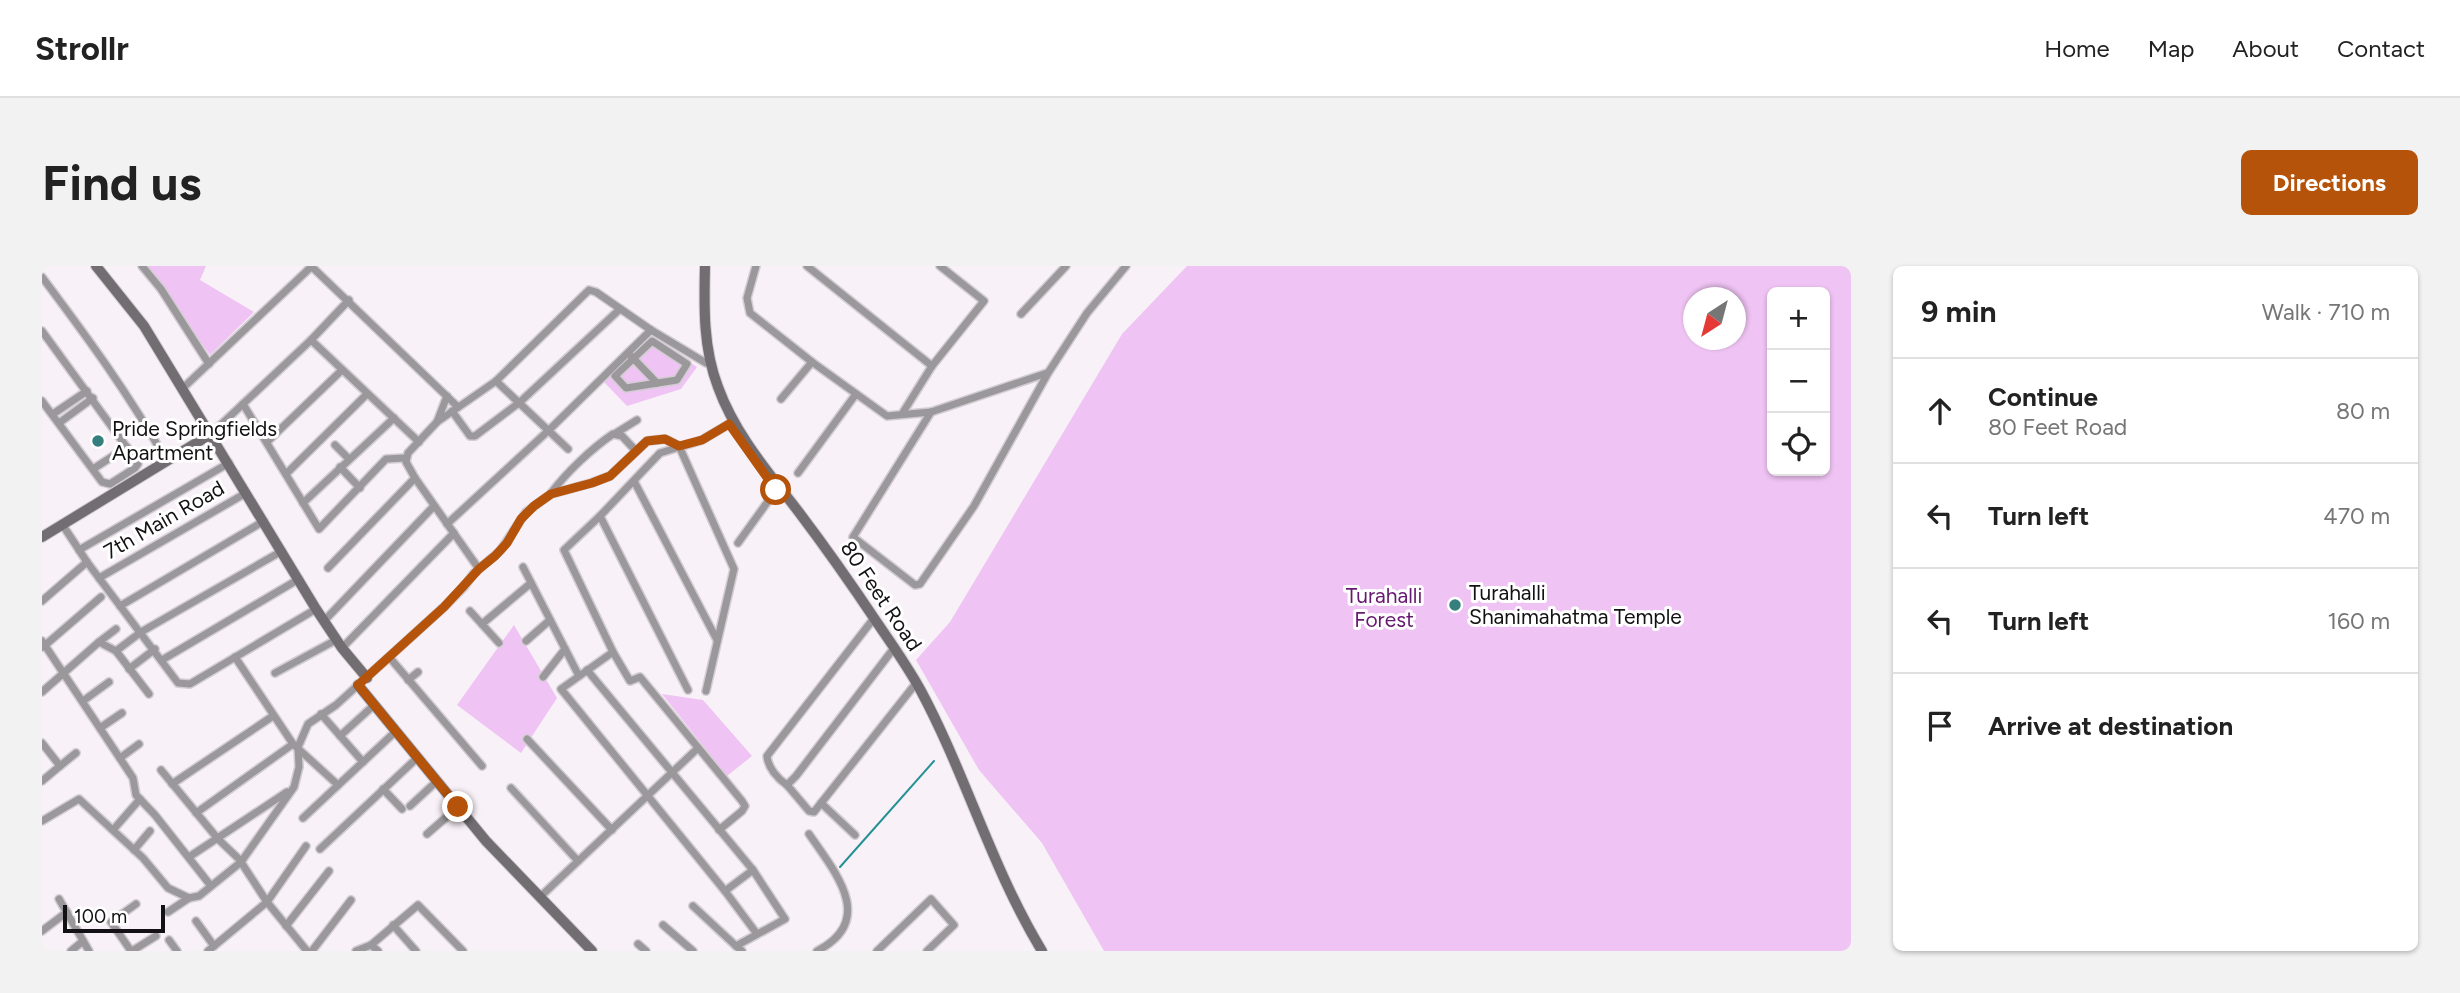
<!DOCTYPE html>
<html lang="en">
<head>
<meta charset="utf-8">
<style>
  :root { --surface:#fff; --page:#f2f2f2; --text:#222; --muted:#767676; --line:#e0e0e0; --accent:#b45309 }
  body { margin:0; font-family:Figtree,sans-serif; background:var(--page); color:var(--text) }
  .controls { position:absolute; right:21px; top:21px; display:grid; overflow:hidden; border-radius:10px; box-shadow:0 2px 5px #0004 }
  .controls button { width:63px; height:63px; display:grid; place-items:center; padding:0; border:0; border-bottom:2px solid var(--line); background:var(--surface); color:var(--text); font:35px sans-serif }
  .compass { position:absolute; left:1641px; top:21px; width:63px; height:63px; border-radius:50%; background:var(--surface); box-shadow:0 2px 5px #0004; rotate:216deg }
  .scale { position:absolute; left:21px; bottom:18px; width:102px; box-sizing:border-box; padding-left:7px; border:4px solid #131113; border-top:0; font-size:19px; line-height:24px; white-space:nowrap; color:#131113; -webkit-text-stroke:5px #fff; paint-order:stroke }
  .stop { position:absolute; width:21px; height:21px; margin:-16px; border:5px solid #b45309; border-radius:50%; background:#fff }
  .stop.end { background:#b45309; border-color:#fff; box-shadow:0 2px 7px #0008 }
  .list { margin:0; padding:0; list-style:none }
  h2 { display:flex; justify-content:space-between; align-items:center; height:91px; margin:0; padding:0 28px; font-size:30px }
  h2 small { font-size:23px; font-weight:400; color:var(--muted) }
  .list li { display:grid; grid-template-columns:46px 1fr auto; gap:21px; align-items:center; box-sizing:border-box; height:105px; padding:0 28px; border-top:2px solid var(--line) }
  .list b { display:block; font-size:26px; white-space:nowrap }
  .list p { margin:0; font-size:23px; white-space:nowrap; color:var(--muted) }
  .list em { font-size:23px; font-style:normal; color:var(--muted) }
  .icon { flex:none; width:38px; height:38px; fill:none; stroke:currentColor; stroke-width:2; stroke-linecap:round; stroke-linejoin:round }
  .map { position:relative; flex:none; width:1809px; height:685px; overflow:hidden; border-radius:10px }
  header { display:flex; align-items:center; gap:42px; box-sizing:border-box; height:98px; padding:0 35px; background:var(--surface); border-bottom:2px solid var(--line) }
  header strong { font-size:33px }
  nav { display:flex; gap:38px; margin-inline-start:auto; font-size:24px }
  .intro { display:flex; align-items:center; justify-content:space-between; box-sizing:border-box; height:168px; padding:0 42px }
  h1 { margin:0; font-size:49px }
  .button { padding:18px 32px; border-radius:10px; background:var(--accent); color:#fff; font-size:24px; font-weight:700 }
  main { display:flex; gap:42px; padding:0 42px }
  aside { flex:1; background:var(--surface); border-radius:10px; box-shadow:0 2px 5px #0004 }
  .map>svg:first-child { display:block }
</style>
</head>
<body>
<header>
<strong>Strollr</strong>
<nav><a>Home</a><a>Map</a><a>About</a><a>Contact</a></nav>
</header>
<div class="intro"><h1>Find us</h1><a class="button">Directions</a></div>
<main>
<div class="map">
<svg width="1809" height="685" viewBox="0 0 1809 685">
  <rect width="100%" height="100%" fill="#f8f1f8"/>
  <g fill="#efc3f3" fill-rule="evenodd">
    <polygon points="104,0 164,0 158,14 212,46 168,89"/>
    <path d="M 1145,0 L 1809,0 L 1809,685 L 1062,685 L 1000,577 L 937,504 L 874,394 L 908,356 L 1080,68 ZM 1783,26 L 1783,205 L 1730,205 L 1730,26 ZM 1652,32 L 1694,32 L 1694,74 L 1652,74 Z"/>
    <polygon points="608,69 655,101 639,123 585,140 562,116"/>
    <polygon points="472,359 515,432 479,487 415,439"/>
    <polygon points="620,428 661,434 710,490 685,510"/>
  </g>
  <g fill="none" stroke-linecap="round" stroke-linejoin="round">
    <polyline stroke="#249294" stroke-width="2" points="798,601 892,495"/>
    <defs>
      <g id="street">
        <polyline points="100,0 119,23 167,98"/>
        <polyline points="269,0 416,141"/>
        <polyline points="714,0 705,32 708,47 770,96 845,150 889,146 1005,107"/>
        <polyline points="765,0 890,100"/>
        <path d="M 0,11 C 45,71 87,128 124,194"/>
        <polyline points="979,48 1024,0"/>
        <polyline points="0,65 94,194 96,198 93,202 68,218 60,216 0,135"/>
        <polyline points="269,74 377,176"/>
        <polygon points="610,75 645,98 635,114 584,122 573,110"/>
        <polyline points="589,90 615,117"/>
        <polyline points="454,115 526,183"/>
        <polyline points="141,122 269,1"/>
        <polyline points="739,133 770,96"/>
        <polyline points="201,138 277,263 344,193 363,192"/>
        <polyline points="410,145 428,170 433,170 478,136 578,43"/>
        <polyline points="889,146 811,271 873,319 878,318 932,240 1006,107 1045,47 1084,0"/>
        <polyline points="11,148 45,125"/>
        <polyline points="860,148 890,100 942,35 898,0"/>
        <polyline points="692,155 660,174 618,187 558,250 522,284 571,386 519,423 683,625 715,668"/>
        <polyline points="395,156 405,130"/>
        <polyline points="17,157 51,132"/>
        <polyline points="574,167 595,154"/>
        <polyline points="169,168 269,74 307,34"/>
        <polyline points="225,176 300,104"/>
        <polyline points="293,179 307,193"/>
        <polyline points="298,201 318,222"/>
        <polyline points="51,203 85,181"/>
        <polyline points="756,207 814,128"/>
        <polyline points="244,208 325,128"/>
        <polyline points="592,215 675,374"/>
        <path d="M 509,227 C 525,206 549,183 571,168 L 580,170 L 594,185"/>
        <polyline points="261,237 352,152"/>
        <polyline points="558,250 646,424"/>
        <polyline points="20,258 45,296 136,417 148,418 274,343"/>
        <polyline points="405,258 506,165 609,64"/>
        <polyline points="696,277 737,220"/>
        <polyline points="37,284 187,197"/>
        <polyline points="481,301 537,410"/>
        <polyline points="286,302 373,212"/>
        <polyline points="437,303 373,212 364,196 366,187 395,156 454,115 547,24 554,26 609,64 664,97"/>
        <polyline points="57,312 204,227"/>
        <polyline points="0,335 45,296"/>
        <polyline points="78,340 222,255"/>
        <polyline points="428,345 457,377"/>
        <polyline points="282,355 392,240"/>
        <path d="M 829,356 L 725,490 C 726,502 736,513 745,519 L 754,510 L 849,386"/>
        <polyline points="440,358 489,317"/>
        <polyline points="0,375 91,512 94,529 113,549 169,620"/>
        <polyline points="484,375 508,354"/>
        <polyline points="57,376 74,363"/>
        <polyline points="1,381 59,331"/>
        <polyline points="300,382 412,267"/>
        <polyline points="74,385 107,428"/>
        <polyline points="571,386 588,415 598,411 700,535 703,540 700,545 677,564"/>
        <polyline points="193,391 251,478 296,519"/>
        <polyline points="348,392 440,500"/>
        <polyline points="120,394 257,313"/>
        <polyline points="87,403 113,383"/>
        <polyline points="545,404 711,604 743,653 694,680 700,685"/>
        <polyline points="233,407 294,374"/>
        <polyline points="501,411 523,383"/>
        <polyline points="366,414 376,406"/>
        <polyline points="0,426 57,376 74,385 99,366 240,285"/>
        <polyline points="41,435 67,416"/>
        <polyline points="279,448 321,496"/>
        <polyline points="58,462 80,447"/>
        <polyline points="298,470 331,440"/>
        <polyline points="485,473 570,564"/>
        <polyline points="0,477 18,500 0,515"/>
        <polyline points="78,492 97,478"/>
        <polyline points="18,500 34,487"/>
        <polyline points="119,504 176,573 199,595"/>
        <polyline points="130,518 231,450"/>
        <polyline points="745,519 767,545 772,546 871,421"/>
        <polyline points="469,522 536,595"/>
        <polyline points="341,523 360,543"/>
        <polyline points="779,537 813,569"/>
        <polyline points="368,540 395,515"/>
        <polyline points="154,547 251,478"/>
        <polyline points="261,552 353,466"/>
        <polyline points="0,555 37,533 101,592 126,622 147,632 157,630 199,596 252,521 257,501 256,481 266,458 294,439 402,341 422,321 432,307 458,285 484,246 509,228 549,217 568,210 605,175 623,173 637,180 692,303 664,425"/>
        <polyline points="71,564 98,533"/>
        <polyline points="385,568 416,541"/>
        <path d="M 767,568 C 793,606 835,654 775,685"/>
        <polyline points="278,583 375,492"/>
        <polyline points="92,584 108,565"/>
        <polyline points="147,591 245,526"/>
        <polyline points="199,596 225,636 265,685"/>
        <polyline points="683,625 711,604"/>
        <polyline points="498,631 655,483"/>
        <polyline points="17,633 47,685"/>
        <polyline points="651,640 694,680"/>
        <polyline points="126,646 147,632"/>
        <polyline points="154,655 172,680"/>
        <polyline points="351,659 374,685"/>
        <polyline points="621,659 651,685"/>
        <polyline points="244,660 287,605"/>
        <polyline points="0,665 25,646"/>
        <polyline points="127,674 135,685"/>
        <polyline points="596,678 604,685"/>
        <polyline points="329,679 376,639 421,685"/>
        <polyline points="29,685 41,675"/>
        <polyline points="89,685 69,656 94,638"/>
        <polyline points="90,685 114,670"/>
        <polyline points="166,685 225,636 264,580"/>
        <polyline points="270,685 309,634"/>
        <polyline points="314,685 329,679 336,685"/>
        <polyline points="835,685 889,633 912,659 885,685"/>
      </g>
      <g id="secondary">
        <polyline points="54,0 102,60 274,343 300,382 325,412"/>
        <path d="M 663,0 C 662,41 661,82 676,121 C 693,168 726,206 756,245 C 784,282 810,319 836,358 C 851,380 866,401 879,425 C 924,509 950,603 1000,685"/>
        <polyline points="0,271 169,168"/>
        <polyline points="316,419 444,575 550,685"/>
      </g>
    </defs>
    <use href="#street" stroke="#d3cdd3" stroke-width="10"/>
    <use href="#secondary" stroke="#d3cdd3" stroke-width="12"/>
    <use href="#street" stroke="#9b989b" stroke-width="7"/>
    <use href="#secondary" stroke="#716d71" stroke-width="10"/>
  </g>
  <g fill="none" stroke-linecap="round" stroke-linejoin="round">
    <polyline stroke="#b45309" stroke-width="9" points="416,541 316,419 402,341 437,303 453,290 465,277 479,253 492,240 509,228 550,217 568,210 605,175 623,173 637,180 660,174 687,158 734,224"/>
  </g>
  <g fill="#367f7f" stroke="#fff" stroke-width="2.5">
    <circle cx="56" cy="175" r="7"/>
    <circle cx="1413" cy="339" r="7"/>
  </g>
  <g text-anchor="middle" stroke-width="6" stroke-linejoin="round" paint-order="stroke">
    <g font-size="21" fill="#131113" stroke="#fff" text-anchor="start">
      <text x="70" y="170">Pride Springfields<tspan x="70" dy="24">Apartment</tspan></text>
      <text x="1427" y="334">Turahalli<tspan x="1427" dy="24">Shanimahatma Temple</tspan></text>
    </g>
    <g font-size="21" fill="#131113" stroke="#fff">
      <text transform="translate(122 254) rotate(-30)" y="7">7th Main Road</text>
      <text transform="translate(839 330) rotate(56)" y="7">80 Feet Road</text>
    </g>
    <g font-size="21" fill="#671870" stroke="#fff">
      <text x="1342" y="337">Turahalli<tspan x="1342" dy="24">Forest</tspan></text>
    </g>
  </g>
</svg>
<div class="controls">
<button>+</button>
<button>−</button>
<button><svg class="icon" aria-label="locate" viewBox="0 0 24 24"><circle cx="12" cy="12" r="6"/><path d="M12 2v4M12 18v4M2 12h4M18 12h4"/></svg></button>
</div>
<svg class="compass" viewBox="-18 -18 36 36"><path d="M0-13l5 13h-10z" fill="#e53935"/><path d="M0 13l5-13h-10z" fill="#767676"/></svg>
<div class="scale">100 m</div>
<div class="stop" style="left:734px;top:224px"></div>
<div class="stop end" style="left:416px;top:541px"></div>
</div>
<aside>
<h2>9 min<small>Walk · 710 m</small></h2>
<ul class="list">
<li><svg class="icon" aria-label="ahead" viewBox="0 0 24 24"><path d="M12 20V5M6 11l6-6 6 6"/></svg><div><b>Continue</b><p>80 Feet Road</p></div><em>80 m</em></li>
<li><svg class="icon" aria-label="left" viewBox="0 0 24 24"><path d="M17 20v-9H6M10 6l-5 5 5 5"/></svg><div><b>Turn left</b></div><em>470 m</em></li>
<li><svg class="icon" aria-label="left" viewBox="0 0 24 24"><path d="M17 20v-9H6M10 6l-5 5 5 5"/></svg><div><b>Turn left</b></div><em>160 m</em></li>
<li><svg class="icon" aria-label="arrive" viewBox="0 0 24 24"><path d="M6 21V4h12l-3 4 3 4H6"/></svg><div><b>Arrive at destination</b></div></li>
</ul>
</aside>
</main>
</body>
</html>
